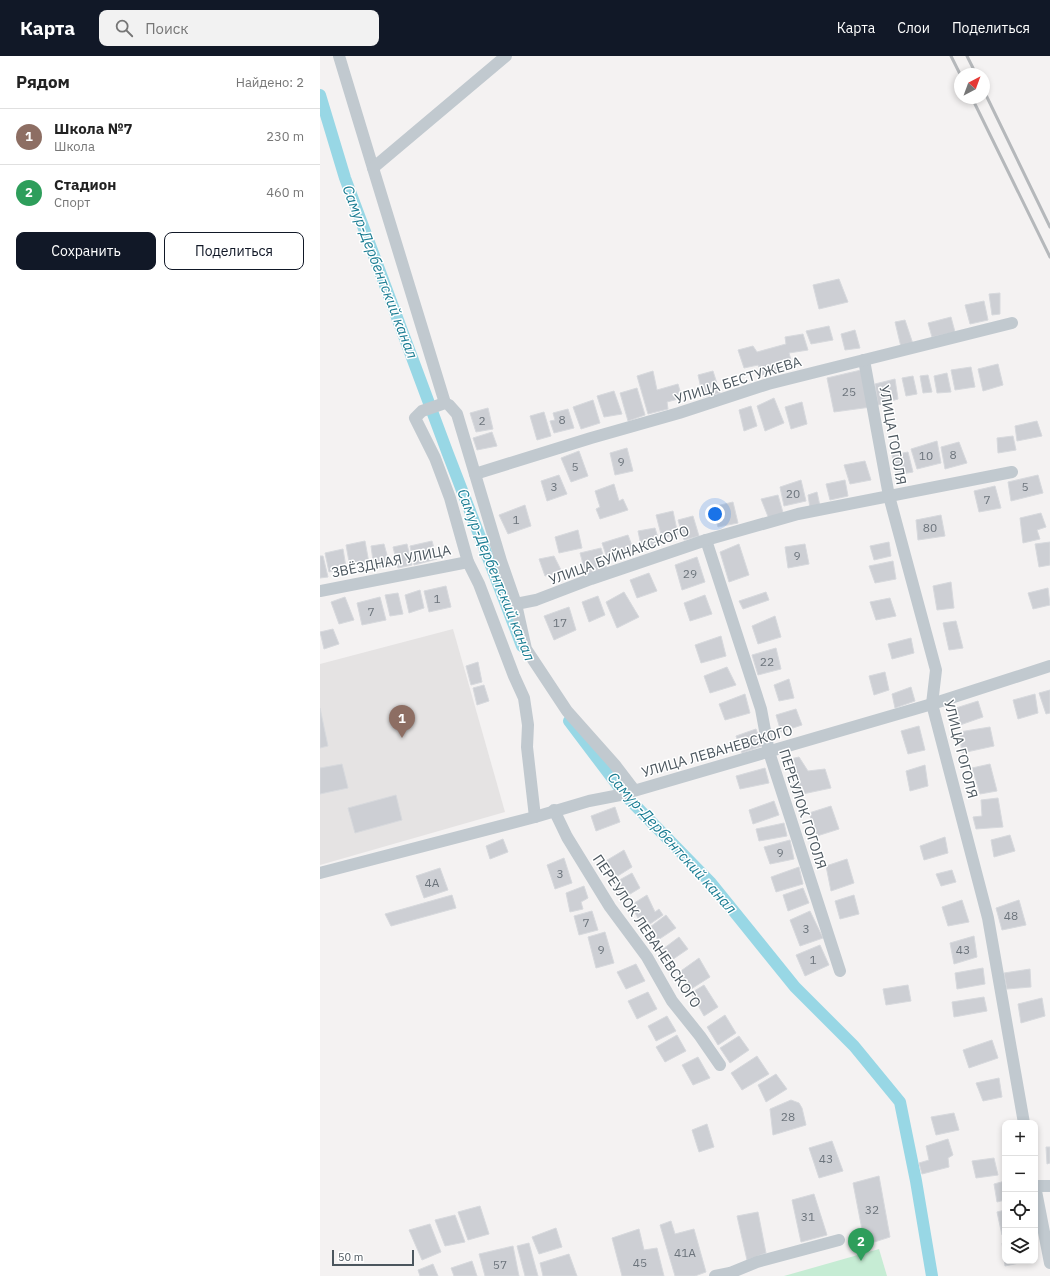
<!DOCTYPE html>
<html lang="ru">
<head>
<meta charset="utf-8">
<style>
  :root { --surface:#fff; --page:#f2f2f2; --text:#222; --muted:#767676; --line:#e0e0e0; --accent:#111827 }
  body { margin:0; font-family:"IBM Plex Sans",sans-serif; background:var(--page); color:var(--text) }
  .controls { position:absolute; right:12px; bottom:12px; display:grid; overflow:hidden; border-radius:8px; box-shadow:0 2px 6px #0003 }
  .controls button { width:36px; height:36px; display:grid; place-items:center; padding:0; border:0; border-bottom:1px solid var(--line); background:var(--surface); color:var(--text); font:20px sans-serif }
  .compass { position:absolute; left:634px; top:12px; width:36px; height:36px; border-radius:50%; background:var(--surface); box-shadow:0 2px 6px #0003; rotate:41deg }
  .scale { position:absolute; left:12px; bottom:10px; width:82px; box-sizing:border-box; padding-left:4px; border:2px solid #4b565e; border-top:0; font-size:11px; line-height:14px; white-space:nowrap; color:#4b565e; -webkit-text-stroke:3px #fff; paint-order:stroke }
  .you { position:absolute; left:395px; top:458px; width:14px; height:14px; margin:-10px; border:3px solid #fff; border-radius:50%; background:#1a73e8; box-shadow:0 0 0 6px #1a73e833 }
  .badge { display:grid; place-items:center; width:26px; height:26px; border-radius:50%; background:var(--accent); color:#fff; font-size:13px; font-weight:700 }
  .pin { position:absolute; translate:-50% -33px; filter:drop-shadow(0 1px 2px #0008) }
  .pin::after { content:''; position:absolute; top:21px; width:14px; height:12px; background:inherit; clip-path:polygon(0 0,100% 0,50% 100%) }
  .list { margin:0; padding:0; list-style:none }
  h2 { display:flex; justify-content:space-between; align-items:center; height:52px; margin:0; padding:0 16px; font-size:17px }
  h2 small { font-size:13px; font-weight:400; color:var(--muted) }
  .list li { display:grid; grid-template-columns:26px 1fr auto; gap:12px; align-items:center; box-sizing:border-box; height:56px; padding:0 16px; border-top:1px solid var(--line) }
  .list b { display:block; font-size:15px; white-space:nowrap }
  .list p { margin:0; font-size:13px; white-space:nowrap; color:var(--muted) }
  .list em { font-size:13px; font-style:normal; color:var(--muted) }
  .actions { display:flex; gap:8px; padding:12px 16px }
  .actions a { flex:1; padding:9px 0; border:1px solid var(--accent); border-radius:8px; text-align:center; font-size:14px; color:var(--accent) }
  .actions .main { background:var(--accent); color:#fff }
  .icon { flex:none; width:22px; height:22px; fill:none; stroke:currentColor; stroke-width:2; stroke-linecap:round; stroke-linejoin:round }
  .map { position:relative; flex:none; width:730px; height:1220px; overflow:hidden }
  header { display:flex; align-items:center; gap:24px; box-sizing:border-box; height:56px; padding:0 20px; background:var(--accent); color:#fff }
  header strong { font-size:19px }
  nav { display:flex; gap:22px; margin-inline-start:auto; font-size:14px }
  .search { width:280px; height:36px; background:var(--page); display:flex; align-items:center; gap:10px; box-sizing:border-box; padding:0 14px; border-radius:8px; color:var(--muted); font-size:15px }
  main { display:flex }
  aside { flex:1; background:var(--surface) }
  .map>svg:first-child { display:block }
</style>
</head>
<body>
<header>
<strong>Карта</strong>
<div class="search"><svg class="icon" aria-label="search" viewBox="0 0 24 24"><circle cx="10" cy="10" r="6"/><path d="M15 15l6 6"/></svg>Поиск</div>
<nav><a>Карта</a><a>Слои</a><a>Поделиться</a></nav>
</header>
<main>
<aside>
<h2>Рядом<small>Найдено: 2</small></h2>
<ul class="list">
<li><span class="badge" style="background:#8d6e63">1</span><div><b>Школа №7</b><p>Школа</p></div><em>230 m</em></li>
<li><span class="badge" style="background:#2e9e5b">2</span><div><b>Стадион</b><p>Спорт</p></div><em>460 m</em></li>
</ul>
<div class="actions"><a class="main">Сохранить</a><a>Поделиться</a></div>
</aside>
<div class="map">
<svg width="730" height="1220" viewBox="0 0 730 1220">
  <rect width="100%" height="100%" fill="#f4f2f2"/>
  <polygon fill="#e5e3e3" points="133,573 185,756 0,809 0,608"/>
  <polygon fill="#c6ecd4" points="559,1193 567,1220 464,1220"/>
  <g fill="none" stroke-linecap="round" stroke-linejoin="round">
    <g stroke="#98d7e5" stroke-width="12">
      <polyline points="0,39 25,122 128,398 202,590"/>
      <polyline points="249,665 305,739 391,827 475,931 534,990 580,1046 596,1125 612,1220"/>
    </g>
  </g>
  <g fill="#cdcfd4" stroke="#d7d9dd">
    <polygon points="519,223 528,246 499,253 493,229"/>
    <polygon points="680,237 680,258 672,259 669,238"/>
    <polygon points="664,245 668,264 650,268 645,249"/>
    <polygon points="631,261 635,276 612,281 608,267"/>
    <polygon points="585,264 593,288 581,291 575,266"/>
    <polygon points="509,270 513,284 491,288 486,275"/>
    <polygon points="535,274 540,292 525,294 521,278"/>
    <polygon points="483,278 488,294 469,297 473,311 442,319 438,309 424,312 418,294 433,290 437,296 466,288 465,281"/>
    <polygon points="678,308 683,329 663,335 658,313"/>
    <polygon points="651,311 655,331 635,334 631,314"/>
    <polygon points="541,314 551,351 514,356 507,322"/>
    <polygon points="333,315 337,334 358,328 362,342 347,346 348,353 328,358 317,320"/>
    <polygon points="393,315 400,337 383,341 378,319"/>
    <polygon points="627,317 631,336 617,337 614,320"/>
    <polygon points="608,319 612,336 603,337 600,320"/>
    <polygon points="593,320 597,338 586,340 582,322"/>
    <polygon points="575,323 578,343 558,349 555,328"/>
    <polygon points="317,332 325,359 308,365 300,337"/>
    <polygon points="294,335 302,358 284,361 277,340"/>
    <polygon points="454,342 464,367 445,375 437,350"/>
    <polygon points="273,344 280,367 261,373 253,351"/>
    <polygon points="482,346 487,368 471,373 465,351"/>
    <polygon points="431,350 437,370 424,375 419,354"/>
    <polygon points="168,352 173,373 156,376 150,357"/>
    <polygon points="248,353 254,372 234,377 230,365 235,364 233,357"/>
    <polygon points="224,356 231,380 217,384 210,360"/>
    <polygon points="717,365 722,380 697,385 695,370"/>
    <polygon points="172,376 177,390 157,394 153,382"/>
    <polygon points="693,380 696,394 678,397 677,382"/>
    <polygon points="617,385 621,407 597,413 591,393"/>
    <polygon points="639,386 647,407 625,413 621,391"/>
    <polygon points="307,392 313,415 295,419 290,397"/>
    <polygon points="259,395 268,420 251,426 241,402"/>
    <polygon points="588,396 593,416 576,419 572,399"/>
    <polygon points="545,405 551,424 530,428 524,409"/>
    <polygon points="239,419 247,438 227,445 221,425"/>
    <polygon points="718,419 723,437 691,445 688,426"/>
    <polygon points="481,424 486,445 464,450 460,431"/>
    <polygon points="525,424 528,440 510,444 506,428"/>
    <polygon points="294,428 299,445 303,443 308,454 280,463 276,453 280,451 275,435"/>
    <polygon points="675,430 681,452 659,456 654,435"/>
    <polygon points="497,436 500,450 490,452 488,439"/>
    <polygon points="458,439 464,460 449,463 441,443"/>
    <polygon points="413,446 418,467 398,471 392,451"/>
    <polygon points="205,449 211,470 188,478 179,459"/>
    <polygon points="353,455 358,479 342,482 336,459"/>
    <polygon points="721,457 726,471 717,474 720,483 703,487 700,462"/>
    <polygon points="621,459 625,480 598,484 596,464"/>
    <polygon points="373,460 379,480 364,484 358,464"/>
    <polygon points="335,472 340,488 322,494 318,475"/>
    <polygon points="258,474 262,492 239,497 235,481"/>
    <polygon points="308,479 314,495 288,505 282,487"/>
    <polygon points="45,485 49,507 30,511 26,489"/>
    <polygon points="112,485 117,503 94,509 90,490"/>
    <polygon points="569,486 571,500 554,504 550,490"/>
    <polygon points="730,486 730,509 719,511 715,488"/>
    <polygon points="64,488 70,510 54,512 51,490"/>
    <polygon points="87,488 92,509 78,512 73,491"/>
    <polygon points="419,488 429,519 409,526 400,496"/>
    <polygon points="485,488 489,508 468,512 465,491"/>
    <polygon points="281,492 287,513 266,519 260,497"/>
    <polygon points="23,493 26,511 9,516 5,497"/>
    <polygon points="0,500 3,500 8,521 0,522"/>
    <polygon points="234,500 242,516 225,520 219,503"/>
    <polygon points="377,501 385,526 362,534 355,509"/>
    <polygon points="573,505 576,523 555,527 549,510"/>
    <polygon points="329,517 337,535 317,542 310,524"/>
    <polygon points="631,526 634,552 617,554 613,530"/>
    <polygon points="126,530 131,551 109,556 104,535"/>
    <polygon points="728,532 730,549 713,553 708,537"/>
    <polygon points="100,534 104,552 89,557 85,539"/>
    <polygon points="304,536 319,561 297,572 286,546"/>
    <polygon points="446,536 449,544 423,553 419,545"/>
    <polygon points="78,537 83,558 70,560 65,539"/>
    <polygon points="385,539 392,558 370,565 364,547"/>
    <polygon points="278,540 285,559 269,566 262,546"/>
    <polygon points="25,541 34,564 19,568 11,546"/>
    <polygon points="60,541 66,564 42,569 37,547"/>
    <polygon points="570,542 576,560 556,564 550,546"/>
    <polygon points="249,551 256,574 234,584 224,560"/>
    <polygon points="455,560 461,581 438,588 432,570"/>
    <polygon points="636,565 643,592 629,594 623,567"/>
    <polygon points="13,573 19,588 4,593 0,576"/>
    <polygon points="401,580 406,600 381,607 375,589"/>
    <polygon points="591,582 594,597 572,603 568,588"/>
    <polygon points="456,592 461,613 438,619 432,599"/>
    <polygon points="158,606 162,626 151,629 146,610"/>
    <polygon points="407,611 416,629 390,637 384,620"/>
    <polygon points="565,616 569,634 554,639 549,620"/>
    <polygon points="469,623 474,642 459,645 454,629"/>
    <polygon points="164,629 169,645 157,649 153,632"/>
    <polygon points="591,631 595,645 575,652 572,638"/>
    <polygon points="730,634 730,657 726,658 719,637"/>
    <polygon points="425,638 430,657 405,664 399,648"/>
    <polygon points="715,638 718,657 698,663 693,644"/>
    <polygon points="658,645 663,661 640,669 636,652"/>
    <polygon points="0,652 8,690 0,692"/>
    <polygon points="476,653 482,669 461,676 456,659"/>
    <polygon points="599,670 605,694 588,698 581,675"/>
    <polygon points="670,671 674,690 642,697 639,676"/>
    <polygon points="436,673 442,690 422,697 416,680"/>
    <polygon points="479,701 488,715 505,713 511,732 478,739 466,704"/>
    <polygon points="22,708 28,732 0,738 0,712"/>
    <polygon points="670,708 677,735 660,738 652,712"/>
    <polygon points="605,709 608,730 590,735 586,715"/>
    <polygon points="445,712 449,727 420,733 416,720"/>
    <polygon points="76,739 82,764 35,777 28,752"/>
    <polygon points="678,742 683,771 656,773 653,761 662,760 661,744"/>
    <polygon points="454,745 459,759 433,768 429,754"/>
    <polygon points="511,750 519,773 497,780 489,757"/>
    <polygon points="295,751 300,766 276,775 271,760"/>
    <polygon points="464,767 467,780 439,785 436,773"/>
    <polygon points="690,779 695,795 674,801 671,784"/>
    <polygon points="625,781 628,797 604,804 600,790"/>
    <polygon points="183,783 188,796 170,803 166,790"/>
    <polygon points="470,784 474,803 450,808 444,791"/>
    <polygon points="304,794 312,811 293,823 284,806"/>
    <polygon points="244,802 252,827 235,833 227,809"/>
    <polygon points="527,803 534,827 511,835 506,810"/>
    <polygon points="479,811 483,828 456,836 451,821"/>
    <polygon points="120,812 128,834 104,842 96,820"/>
    <polygon points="632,814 636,826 621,830 616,818"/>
    <polygon points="312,817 320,832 302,843 294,827"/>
    <polygon points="264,830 268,842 261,846 263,853 250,856 246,837"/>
    <polygon points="483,832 489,847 468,855 463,839"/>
    <polygon points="132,839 136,852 71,870 65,858"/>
    <polygon points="327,839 335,856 339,853 343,859 330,868 327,863 321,868 311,849"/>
    <polygon points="534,839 539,858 520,863 515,845"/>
    <polygon points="642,844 649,866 628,870 622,851"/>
    <polygon points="699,844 706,869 682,874 676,852"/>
    <polygon points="272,855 278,874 259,879 254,860"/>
    <polygon points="490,855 503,882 480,890 470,864"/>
    <polygon points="346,859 356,872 338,884 330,871"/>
    <polygon points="285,876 294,907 276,912 268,881"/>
    <polygon points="654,880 657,901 634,908 630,887"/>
    <polygon points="359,881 368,893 346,908 339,896"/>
    <polygon points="500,889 509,909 485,920 476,899"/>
    <polygon points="379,902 390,921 368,935 358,917"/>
    <polygon points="316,908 325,925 306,933 297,916"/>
    <polygon points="663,912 665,928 637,933 635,917"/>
    <polygon points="710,913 711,931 687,933 684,917"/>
    <polygon points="384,929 398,951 384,960 371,937"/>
    <polygon points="588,929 591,945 566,949 563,933"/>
    <polygon points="328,936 337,953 317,963 308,945"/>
    <polygon points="664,941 667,955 634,961 632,946"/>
    <polygon points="722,942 725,960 701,967 698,948"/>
    <polygon points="405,959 416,977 398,989 387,971"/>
    <polygon points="347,960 356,975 336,985 328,970"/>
    <polygon points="357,979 366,995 345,1006 336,991"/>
    <polygon points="419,980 429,994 410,1007 400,992"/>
    <polygon points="672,984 678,1002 649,1012 643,994"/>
    <polygon points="437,1000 449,1018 422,1034 411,1017"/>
    <polygon points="378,1001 390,1022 373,1029 362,1009"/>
    <polygon points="456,1018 467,1033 446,1046 438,1029"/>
    <polygon points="679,1022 682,1041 663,1045 656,1027"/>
    <polygon points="471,1044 479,1047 482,1052 486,1069 453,1079 450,1053"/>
    <polygon points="634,1057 639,1074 616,1079 611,1061"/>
    <polygon points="387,1068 394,1091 379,1096 372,1074"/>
    <polygon points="628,1083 633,1099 628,1102 629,1111 602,1118 599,1107 609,1104 606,1090"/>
    <polygon points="512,1085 523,1115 499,1122 489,1092"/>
    <polygon points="726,1091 730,1091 730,1107 727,1108"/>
    <polygon points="674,1102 678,1119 656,1122 652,1105"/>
    <polygon points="559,1120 570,1181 545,1189 533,1127"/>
    <polygon points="685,1125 685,1144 677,1146 674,1128"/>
    <polygon points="494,1138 507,1179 481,1186 472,1144"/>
    <polygon points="160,1150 169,1178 148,1184 138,1156"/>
    <polygon points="685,1154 685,1178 682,1179 677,1156"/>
    <polygon points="438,1156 446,1197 427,1204 417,1160"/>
    <polygon points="135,1159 145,1186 125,1190 115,1164"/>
    <polygon points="351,1165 355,1178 374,1173 386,1216 375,1220 355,1220 340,1169"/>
    <polygon points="110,1168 121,1196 102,1204 89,1174"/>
    <polygon points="236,1172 242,1191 219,1198 212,1181"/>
    <polygon points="319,1173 324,1194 337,1192 344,1220 302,1220 292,1182"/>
    <polygon points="685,1186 685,1205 709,1205 685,1210 682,1187"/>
    <polygon points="209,1187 218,1220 205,1220 197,1190"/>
    <polygon points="193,1190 199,1220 165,1220 159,1198"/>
    <polygon points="249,1198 257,1220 223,1220 220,1207"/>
    <polygon points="152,1205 157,1220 134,1220 131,1212"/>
    <polygon points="113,1208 118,1220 100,1220 98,1214"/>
  </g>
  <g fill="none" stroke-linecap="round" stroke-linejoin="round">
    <g stroke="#c1c9cf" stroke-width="12">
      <polyline points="19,0 53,112"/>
      <polyline points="544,304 569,440 616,614 612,648 668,862 704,1067"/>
      <polyline points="125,347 53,112 186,0"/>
      <polyline points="155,418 271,382 359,357 448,328 692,267"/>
      <polyline points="386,484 441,653 449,696 520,915"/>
      <polyline points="0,535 148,506"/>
      <polyline points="196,548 216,544 271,523 386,484 478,458 692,416"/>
      <polyline points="234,754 247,781 290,851 327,901 352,945 380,980 400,1009"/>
      <polyline points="215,761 207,691 208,669 204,642 194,620 159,528 148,506 130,442 115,402 95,362 102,355 125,347 129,349 137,358 181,505 196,548 206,593 247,655 295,709 314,734"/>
      <polyline points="0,817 215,761 269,745 300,739 612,648 730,610"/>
      <polyline points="715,1130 730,1207"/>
      <polyline points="715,1130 730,1130"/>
      <polyline points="395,1220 410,1217 437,1206 519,1184"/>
    </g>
    <g stroke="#b5b8bb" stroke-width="3">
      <polyline points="631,0 640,18"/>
      <polyline points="647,0 656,18"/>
      <polyline points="664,35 730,171"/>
      <polyline points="652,42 730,201"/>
    </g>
  </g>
  <g text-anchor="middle" stroke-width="3" stroke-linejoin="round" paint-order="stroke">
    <g font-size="12" fill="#6c747c">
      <text x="529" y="340">25</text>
      <text x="242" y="368">8</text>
      <text x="162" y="369">2</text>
      <text x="633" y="403">8</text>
      <text x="606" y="404">10</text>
      <text x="301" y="410">9</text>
      <text x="255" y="415">5</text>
      <text x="234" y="435">3</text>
      <text x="705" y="435">5</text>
      <text x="473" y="442">20</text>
      <text x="667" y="448">7</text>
      <text x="196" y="468">1</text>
      <text x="610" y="476">80</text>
      <text x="477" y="504">9</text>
      <text x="370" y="522">29</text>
      <text x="117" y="547">1</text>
      <text x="51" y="560">7</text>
      <text x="240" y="571">17</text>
      <text x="447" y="610">22</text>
      <text x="460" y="801">9</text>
      <text x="240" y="822">3</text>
      <text x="112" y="831">4А</text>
      <text x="691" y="864">48</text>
      <text x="266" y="871">7</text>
      <text x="486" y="877">3</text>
      <text x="281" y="898">9</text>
      <text x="643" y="898">43</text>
      <text x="493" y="908">1</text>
      <text x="468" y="1065">28</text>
      <text x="506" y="1107">43</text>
      <text x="552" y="1158">32</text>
      <text x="488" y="1165">31</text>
      <text x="365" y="1201">41А</text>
      <text x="320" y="1211">45</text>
      <text x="180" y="1213">57</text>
    </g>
    <g font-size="14" fill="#4b565e" stroke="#fff">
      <text transform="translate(418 324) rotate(-17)" y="5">УЛИЦА БЕСТУЖЕВА</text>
      <text transform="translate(573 379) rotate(80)" y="5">УЛИЦА ГОГОЛЯ</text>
      <text transform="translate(299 499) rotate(-20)" y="5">УЛИЦА БУЙНАКСКОГО</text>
      <text transform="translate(71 505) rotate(-11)" y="5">ЗВЁЗДНАЯ УЛИЦА</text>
      <text transform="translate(641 693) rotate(76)" y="5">УЛИЦА ГОГОЛЯ</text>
      <text transform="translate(397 695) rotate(-16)" y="5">УЛИЦА ЛЕВАНЕВСКОГО</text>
      <text transform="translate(483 753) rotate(72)" y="5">ПЕРЕУЛОК ГОГОЛЯ</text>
      <text transform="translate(327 875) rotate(56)" y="5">ПЕРЕУЛОК ЛЕВАНЕВСКОГО</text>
    </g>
    <g font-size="15" font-style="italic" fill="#1a7d93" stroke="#fff">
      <text transform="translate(60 216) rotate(69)" y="5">Самур-Дербентский канал</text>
      <text transform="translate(176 519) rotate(68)" y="5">Самур-Дербентский канал</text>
      <text transform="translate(352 787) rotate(48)" y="5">Самур-Дербентский канал</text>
    </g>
  </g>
</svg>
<div class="controls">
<button>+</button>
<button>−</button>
<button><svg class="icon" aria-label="locate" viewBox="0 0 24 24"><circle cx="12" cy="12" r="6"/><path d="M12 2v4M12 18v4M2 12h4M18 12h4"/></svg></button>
<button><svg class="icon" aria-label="layers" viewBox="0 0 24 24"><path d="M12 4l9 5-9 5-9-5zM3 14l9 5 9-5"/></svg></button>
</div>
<svg class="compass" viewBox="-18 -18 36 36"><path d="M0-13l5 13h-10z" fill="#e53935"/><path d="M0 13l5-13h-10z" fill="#767676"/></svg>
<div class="scale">50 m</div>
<div class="you"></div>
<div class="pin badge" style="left:82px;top:682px;background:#8d6e63">1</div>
<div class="pin badge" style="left:541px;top:1205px;background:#2e9e5b">2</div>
</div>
</main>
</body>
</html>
